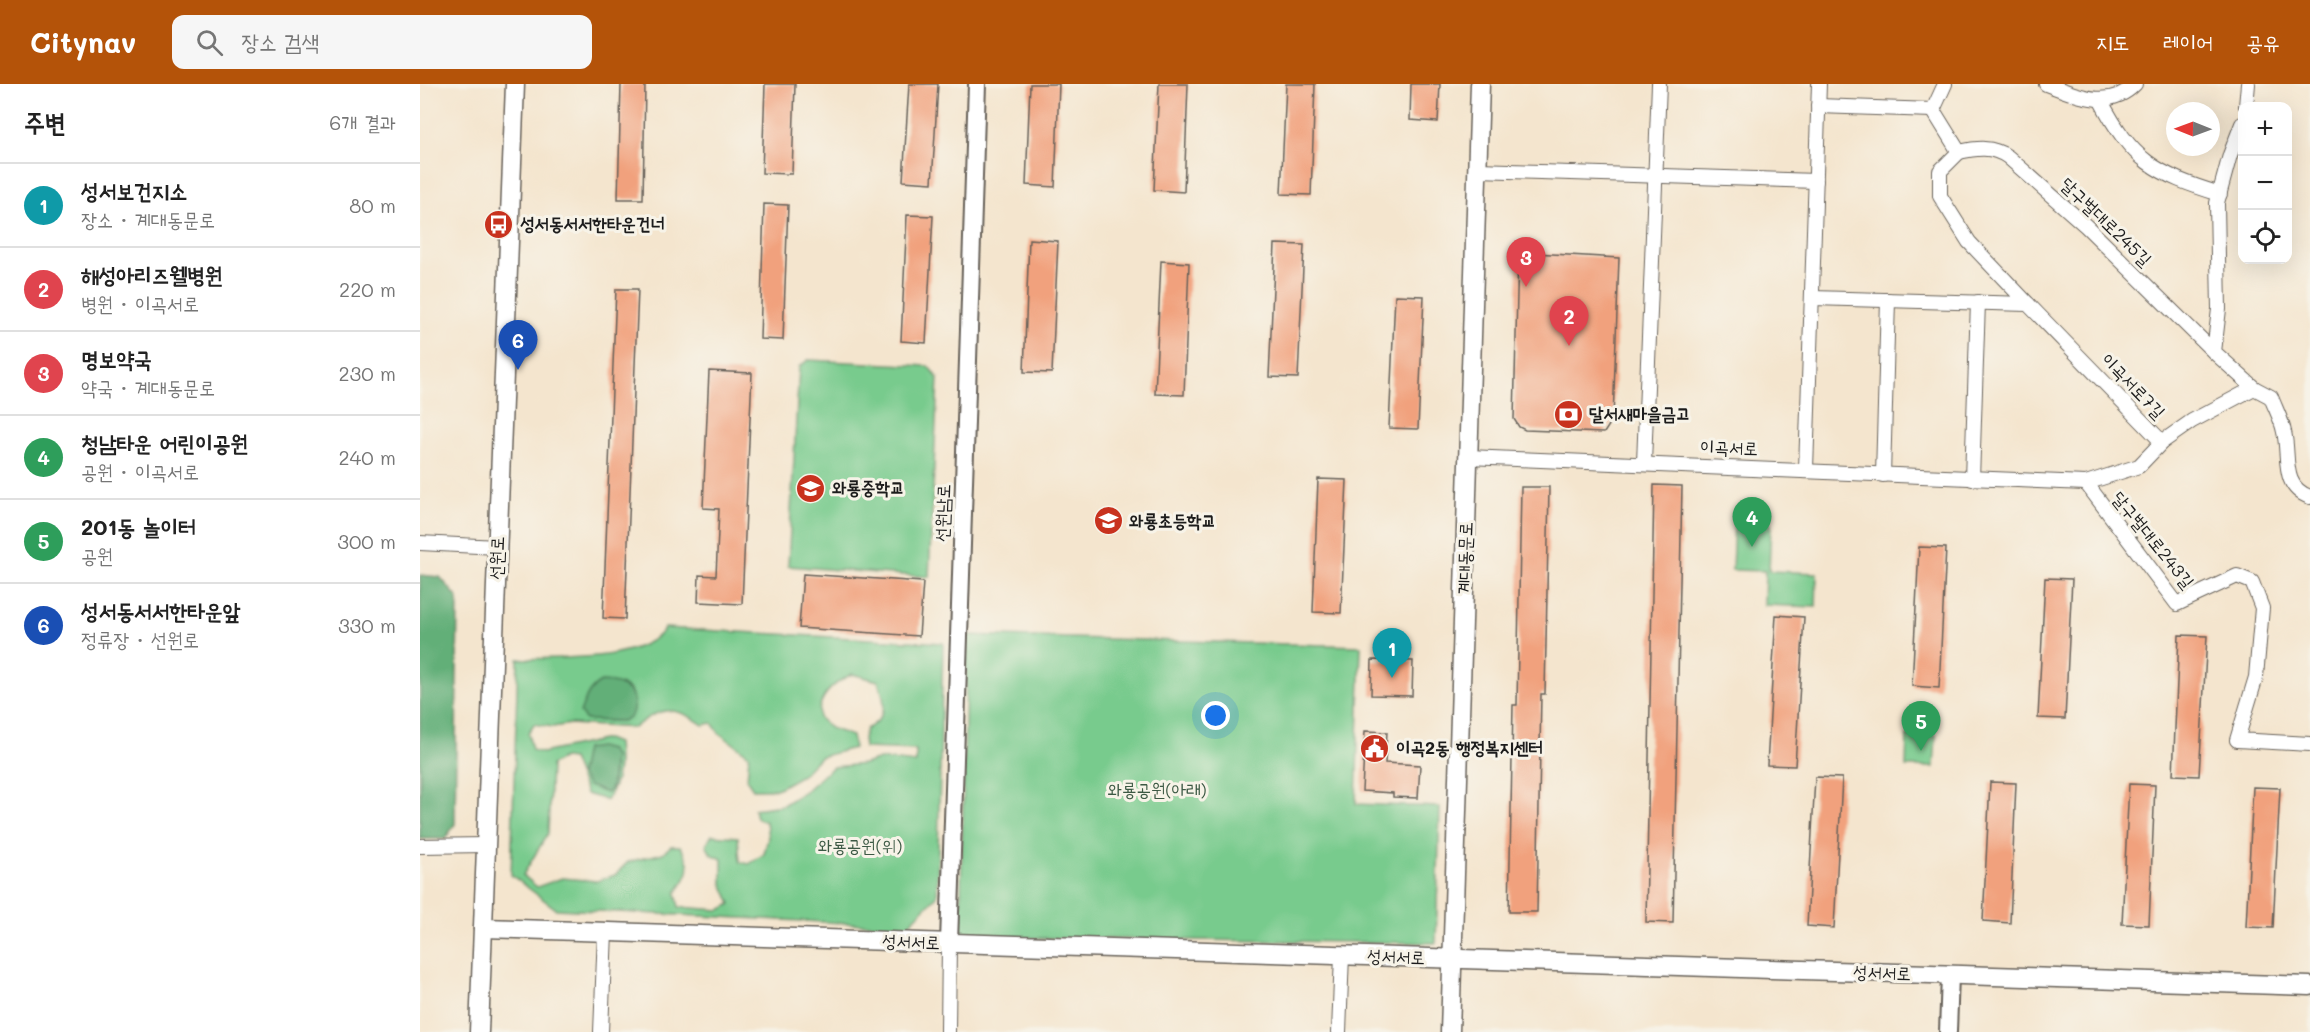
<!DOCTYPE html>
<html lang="ko">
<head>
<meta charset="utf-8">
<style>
  :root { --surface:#fff; --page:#f6f6f6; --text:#222; --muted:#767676; --line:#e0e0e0; --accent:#b45309 }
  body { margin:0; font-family:Mali,"Poor Story",sans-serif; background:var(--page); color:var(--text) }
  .controls { position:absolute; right:18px; top:18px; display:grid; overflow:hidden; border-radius:12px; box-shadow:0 6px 24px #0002 }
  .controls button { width:54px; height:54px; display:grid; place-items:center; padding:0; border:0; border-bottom:2px solid var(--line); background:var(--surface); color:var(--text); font:30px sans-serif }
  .compass { position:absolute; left:1746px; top:18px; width:54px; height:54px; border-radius:50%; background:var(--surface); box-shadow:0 6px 24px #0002; rotate:271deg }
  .you { position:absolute; left:796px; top:632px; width:21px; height:21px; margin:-15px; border:4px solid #fff; border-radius:50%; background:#1a73e8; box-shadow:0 0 0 9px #1a73e833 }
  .badge { display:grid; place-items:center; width:39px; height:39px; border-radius:50%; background:var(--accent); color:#fff; font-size:20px; font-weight:700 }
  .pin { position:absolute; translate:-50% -50px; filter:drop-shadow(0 2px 3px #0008) }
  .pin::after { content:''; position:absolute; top:32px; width:21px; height:18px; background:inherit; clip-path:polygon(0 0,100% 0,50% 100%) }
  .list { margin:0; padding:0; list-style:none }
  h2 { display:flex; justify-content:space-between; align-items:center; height:78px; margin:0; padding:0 24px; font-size:26px }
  h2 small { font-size:20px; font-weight:400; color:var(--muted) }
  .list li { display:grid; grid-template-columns:39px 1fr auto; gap:18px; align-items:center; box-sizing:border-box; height:84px; padding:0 24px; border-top:2px solid var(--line) }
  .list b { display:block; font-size:22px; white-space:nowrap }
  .list p { margin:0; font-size:20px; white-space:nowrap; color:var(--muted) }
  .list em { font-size:20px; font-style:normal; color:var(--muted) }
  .icon { flex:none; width:33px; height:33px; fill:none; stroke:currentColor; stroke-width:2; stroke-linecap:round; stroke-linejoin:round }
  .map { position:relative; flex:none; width:1890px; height:948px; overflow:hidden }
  header { display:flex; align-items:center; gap:36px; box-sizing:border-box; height:84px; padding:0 30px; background:var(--accent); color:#fff }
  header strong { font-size:28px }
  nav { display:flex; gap:33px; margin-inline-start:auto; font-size:21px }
  .search { width:420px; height:54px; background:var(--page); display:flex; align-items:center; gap:15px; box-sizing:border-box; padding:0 21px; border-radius:12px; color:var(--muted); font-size:22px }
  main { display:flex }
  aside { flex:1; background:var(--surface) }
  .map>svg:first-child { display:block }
</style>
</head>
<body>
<header>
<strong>Citynav</strong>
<div class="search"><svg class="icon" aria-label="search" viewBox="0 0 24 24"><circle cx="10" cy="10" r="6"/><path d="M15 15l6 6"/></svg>장소 검색</div>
<nav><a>지도</a><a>레이어</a><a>공유</a></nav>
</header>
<main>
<aside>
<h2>주변<small>6개 결과</small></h2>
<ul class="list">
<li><span class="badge" style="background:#0f9aa8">1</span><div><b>성서보건지소</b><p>장소 · 계대동문로</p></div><em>80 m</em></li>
<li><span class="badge" style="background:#e0444e">2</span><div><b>해성아리즈웰병원</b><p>병원 · 이곡서로</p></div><em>220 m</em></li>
<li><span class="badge" style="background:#e0444e">3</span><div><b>명보약국</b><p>약국 · 계대동문로</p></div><em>230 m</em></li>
<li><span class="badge" style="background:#2e9e5b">4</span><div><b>청남타운 어린이공원</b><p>공원 · 이곡서로</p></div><em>240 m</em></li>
<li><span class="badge" style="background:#2e9e5b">5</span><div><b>201동 놀이터</b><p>공원</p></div><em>300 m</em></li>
<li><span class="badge" style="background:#1a4fb4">6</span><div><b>성서동서서한타운앞</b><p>정류장 · 선원로</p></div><em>330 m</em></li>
</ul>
</aside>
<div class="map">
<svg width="1890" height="948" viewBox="0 0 1890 948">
  <rect width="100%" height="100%" fill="#f7f3e8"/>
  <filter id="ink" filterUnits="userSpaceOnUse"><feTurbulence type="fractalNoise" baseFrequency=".0167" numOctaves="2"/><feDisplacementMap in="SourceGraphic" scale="12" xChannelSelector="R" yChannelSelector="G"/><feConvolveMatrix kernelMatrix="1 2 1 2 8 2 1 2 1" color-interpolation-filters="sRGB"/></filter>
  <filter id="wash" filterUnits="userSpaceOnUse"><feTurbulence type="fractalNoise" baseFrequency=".008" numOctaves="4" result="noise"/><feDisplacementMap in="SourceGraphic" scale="24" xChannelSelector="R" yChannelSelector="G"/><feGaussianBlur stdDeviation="1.35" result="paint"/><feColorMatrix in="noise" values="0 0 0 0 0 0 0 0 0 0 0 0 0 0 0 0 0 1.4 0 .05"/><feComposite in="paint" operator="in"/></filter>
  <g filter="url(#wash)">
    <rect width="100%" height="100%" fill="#f4e5ce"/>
    <g fill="#78cb8d" stroke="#4a7454" stroke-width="1.5" fill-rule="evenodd">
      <polygon points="388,276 508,282 518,294 509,493 368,482 379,283"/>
      <polygon points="1314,439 1351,440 1349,487 1397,489 1396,523 1344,521 1345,487 1312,486"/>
      <path d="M 245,544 L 523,559 L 517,812 L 487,842 L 136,825 L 91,791 L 98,575 C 138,573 221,579 245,544 ZM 432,590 L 458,597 C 467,618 467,635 446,645 L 443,654 L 444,664 L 496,666 L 496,679 L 460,675 L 444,680 L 413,683 L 385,707 L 363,721 L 334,725 L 336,734 L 346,738 L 348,754 L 344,770 L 329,780 L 320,778 L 318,753 L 292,751 L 286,761 L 291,770 L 302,775 L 302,799 L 311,820 L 300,826 L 259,823 L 256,809 C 270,788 274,784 260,762 L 251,762 L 243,769 L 208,778 L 195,791 L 177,797 L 142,794 L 117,803 L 103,791 L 128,749 L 131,681 L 143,674 L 152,675 L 166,710 L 186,716 C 199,699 199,680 197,659 L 187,655 L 122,669 L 112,666 L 108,649 L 114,640 L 133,643 L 150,640 L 214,644 C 240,622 255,621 283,641 L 292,639 L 299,649 L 329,671 L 327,696 L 333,705 L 357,705 L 382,691 L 400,673 L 434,664 L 432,652 L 410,644 L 399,634 C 397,613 414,599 432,590 ZM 201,600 L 210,606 L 214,615 L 202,637 L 166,636 ZM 162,682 L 194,682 L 191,704 L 160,690 Z"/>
      <polygon points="547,551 941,562 936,720 1020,723 1016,859 540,853"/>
      <polygon points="1487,651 1516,651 1514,683 1486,683"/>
    </g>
    <g fill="#62af78" stroke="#3f664a" stroke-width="1.5">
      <polygon points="0,491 20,493 38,514 35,740 25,755 0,755"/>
      <path d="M 181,598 C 204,598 222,609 210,634 L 202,637 L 166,636 L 160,629 C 165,616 168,605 181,598 Z"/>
      <polygon points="179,663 190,666 194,672 191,704 187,709 168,702 160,690 165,665"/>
    </g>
    <g id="blocks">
      <g fill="#f1a17d">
        <polygon points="201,0 225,0 223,115 198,115"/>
        <polygon points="345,0 375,0 372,90 342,89"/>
        <polygon points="489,0 518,0 512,99 483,97"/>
        <polygon points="610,0 639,0 635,103 606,101"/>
        <polygon points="739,0 768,0 764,108 734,106"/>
        <polygon points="866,0 895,0 891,111 861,110"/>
        <polygon points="991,0 1020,0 1018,38 990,36"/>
        <polygon points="344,120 368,121 363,256 340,255"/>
        <polygon points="487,131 513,132 506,259 481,257"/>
        <polygon points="609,155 638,157 632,289 604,288"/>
        <polygon points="855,160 884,161 878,294 849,293"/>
        <polygon points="1098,168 1199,174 1193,335 1184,349 1105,346 1099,343 1094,335"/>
        <polygon points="741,177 769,179 764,311 735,310"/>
        <polygon points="196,205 218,205 205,535 183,534"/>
        <polygon points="975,211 1004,212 998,345 969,344"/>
        <polygon points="289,287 332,289 322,520 278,518 279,491 296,492 299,425 283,424"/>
        <polygon points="898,395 927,396 921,529 893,528"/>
        <polygon points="1234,401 1262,402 1253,839 1226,838"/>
        <polygon points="1101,403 1129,403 1125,610 1121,610 1117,828 1089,828 1093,621 1097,621"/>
        <polygon points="1499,463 1526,464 1519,604 1492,602"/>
        <polygon points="383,490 503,498 499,552 379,544"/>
        <polygon points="1625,494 1652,495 1645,635 1618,634"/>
        <polygon points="1356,531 1384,533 1375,682 1347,681"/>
        <polygon points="1759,551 1787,552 1779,692 1753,691"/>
        <polygon points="952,576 993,577 992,612 951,611"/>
        <polygon points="945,647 967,648 965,679 1000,681 998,714 973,713 973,709 942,707"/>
        <polygon points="1395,693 1422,694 1414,844 1387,842"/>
        <polygon points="1570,698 1596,699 1590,839 1563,837"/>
        <polygon points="1709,700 1735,701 1729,841 1702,840"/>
        <polygon points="1833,703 1860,704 1853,844 1826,843"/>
      </g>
    </g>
  </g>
  <g filter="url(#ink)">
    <use href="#blocks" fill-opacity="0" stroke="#68625a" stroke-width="1.5"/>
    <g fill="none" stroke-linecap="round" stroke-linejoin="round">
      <defs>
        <g id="minor">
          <path d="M 1626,0 C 1656,11 1689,27 1715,0"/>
          <path d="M 1680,15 C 1712,77 1735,90 1800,110"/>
          <polyline points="1398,22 1513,26 1525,0"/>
          <polyline points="1826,22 1828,0"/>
          <polyline points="1513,26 1539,68"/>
          <path d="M 1822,40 L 1810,71 L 1797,119 L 1799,225 L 1794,268 L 1834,304 L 1851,313 C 1855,324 1862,336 1864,348 C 1870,371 1860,403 1890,413"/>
          <path d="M 1539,68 C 1557,64 1572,62 1588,73 L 1666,142 L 1794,268"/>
          <polyline points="1539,68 1520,87 1520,112 1549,158 1608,220"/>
          <polyline points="1058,86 1396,97"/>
          <polyline points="1392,214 1608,220 1742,358 1772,337 1834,304"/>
          <polyline points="1048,373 1666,399 1719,382 1742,358"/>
          <polyline points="1224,379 1239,0"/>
          <polyline points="1386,385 1399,0"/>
          <polyline points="1463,391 1468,216"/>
          <polyline points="1552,395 1558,218"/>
          <polyline points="1666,399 1757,520 1817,492 1832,498 1842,524 1836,593 1817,656 1890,660"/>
          <polyline points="0,459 77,463"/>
          <polyline points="0,762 66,761"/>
          <polyline points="181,948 185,848"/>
          <polyline points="528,948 529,859"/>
          <polyline points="919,948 922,871"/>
        </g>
        <g id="tertiary">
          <polyline points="529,859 557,0"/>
          <polyline points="1528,948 1530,891"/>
        </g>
        <g id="secondary">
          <polyline points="63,844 1890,902"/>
          <polyline points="59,948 95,0"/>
          <polyline points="1030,948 1060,0"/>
        </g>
      </defs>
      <use href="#minor" stroke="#68625a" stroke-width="16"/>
      <use href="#tertiary" stroke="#68625a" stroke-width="20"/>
      <use href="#secondary" stroke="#68625a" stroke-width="21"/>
      <use href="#minor" stroke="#fff" stroke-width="14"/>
      <use href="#tertiary" stroke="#fff" stroke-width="16"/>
      <use href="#secondary" stroke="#fff" stroke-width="18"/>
    </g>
  </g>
  <defs>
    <symbol id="bus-disc" viewBox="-11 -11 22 22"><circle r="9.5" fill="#c8321e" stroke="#f7f3e8"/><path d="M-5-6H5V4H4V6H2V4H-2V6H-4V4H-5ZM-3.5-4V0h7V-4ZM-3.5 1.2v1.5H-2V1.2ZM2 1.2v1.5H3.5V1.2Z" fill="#fff"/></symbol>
    <symbol id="bank-disc" viewBox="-11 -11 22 22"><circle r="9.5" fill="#c8321e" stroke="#f7f3e8"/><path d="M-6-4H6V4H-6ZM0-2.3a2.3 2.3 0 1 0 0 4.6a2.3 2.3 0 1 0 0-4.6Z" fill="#fff"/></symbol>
    <symbol id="school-disc" viewBox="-11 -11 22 22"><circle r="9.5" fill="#c8321e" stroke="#f7f3e8"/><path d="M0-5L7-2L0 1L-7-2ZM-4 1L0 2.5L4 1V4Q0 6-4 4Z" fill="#fff"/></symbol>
    <symbol id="civic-disc" viewBox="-11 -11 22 22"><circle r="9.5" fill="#c8321e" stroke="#f7f3e8"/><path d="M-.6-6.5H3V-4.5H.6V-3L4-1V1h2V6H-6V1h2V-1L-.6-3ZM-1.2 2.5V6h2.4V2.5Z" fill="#fff"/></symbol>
  </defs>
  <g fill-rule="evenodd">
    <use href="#bus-disc" x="62" y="124" width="33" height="33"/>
    <use href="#bank-disc" x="1132" y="314" width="33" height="33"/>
    <use href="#school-disc" x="374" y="388" width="33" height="33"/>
    <use href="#school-disc" x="672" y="420" width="33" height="33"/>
    <use href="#civic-disc" x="938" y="648" width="33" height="33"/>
  </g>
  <g text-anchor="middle" stroke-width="6" stroke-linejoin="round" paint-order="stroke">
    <g font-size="18" fill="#1c1c1c" stroke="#f7f3e8">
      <text transform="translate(1686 138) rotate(44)" y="6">달구벌대로245길</text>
      <text transform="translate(1713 302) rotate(46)" y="6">이곡서로7길</text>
      <text transform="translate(1309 364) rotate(2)" y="6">이곡서로</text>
      <text transform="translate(523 429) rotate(-88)" y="6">선원남로</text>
      <text transform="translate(1733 456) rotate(51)" y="6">달구벌대로243길</text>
      <text transform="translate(77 474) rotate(-88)" y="6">선원로</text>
      <text transform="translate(1045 474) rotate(-88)" y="6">계대동문로</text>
      <text transform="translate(491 858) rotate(2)" y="6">성서서로</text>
      <text transform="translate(976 873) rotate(2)" y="6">성서서로</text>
      <text transform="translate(1462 889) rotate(2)" y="6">성서서로</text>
    </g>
    <g font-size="18" font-weight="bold" fill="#1c1c1c" stroke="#f7f3e8" text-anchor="start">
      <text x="100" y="146">성서동서서한타운건너</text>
      <text x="1169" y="336">달서새마을금고</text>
      <text x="412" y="410">와룡중학교</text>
      <text x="709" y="443">와룡초등학교</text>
      <text x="976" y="670">이곡2동 행정복지센터</text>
    </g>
    <g font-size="18" fill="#3c5944" stroke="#f7f3e8">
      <text x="737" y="712">와룡공원(아래)</text>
      <text x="440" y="768">와룡공원(위)</text>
    </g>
  </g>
</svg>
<div class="controls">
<button>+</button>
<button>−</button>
<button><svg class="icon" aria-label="locate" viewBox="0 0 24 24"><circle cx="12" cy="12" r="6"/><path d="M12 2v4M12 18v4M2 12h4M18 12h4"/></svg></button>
</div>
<svg class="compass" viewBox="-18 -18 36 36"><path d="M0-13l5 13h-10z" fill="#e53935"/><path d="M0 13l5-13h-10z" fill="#767676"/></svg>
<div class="you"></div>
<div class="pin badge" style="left:972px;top:594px;background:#0f9aa8">1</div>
<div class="pin badge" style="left:1149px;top:262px;background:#e0444e">2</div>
<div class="pin badge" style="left:1106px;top:203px;background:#e0444e">3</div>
<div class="pin badge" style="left:1332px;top:463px;background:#2e9e5b">4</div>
<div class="pin badge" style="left:1501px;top:667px;background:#2e9e5b">5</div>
<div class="pin badge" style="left:98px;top:286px;background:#1a4fb4">6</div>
</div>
</main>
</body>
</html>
